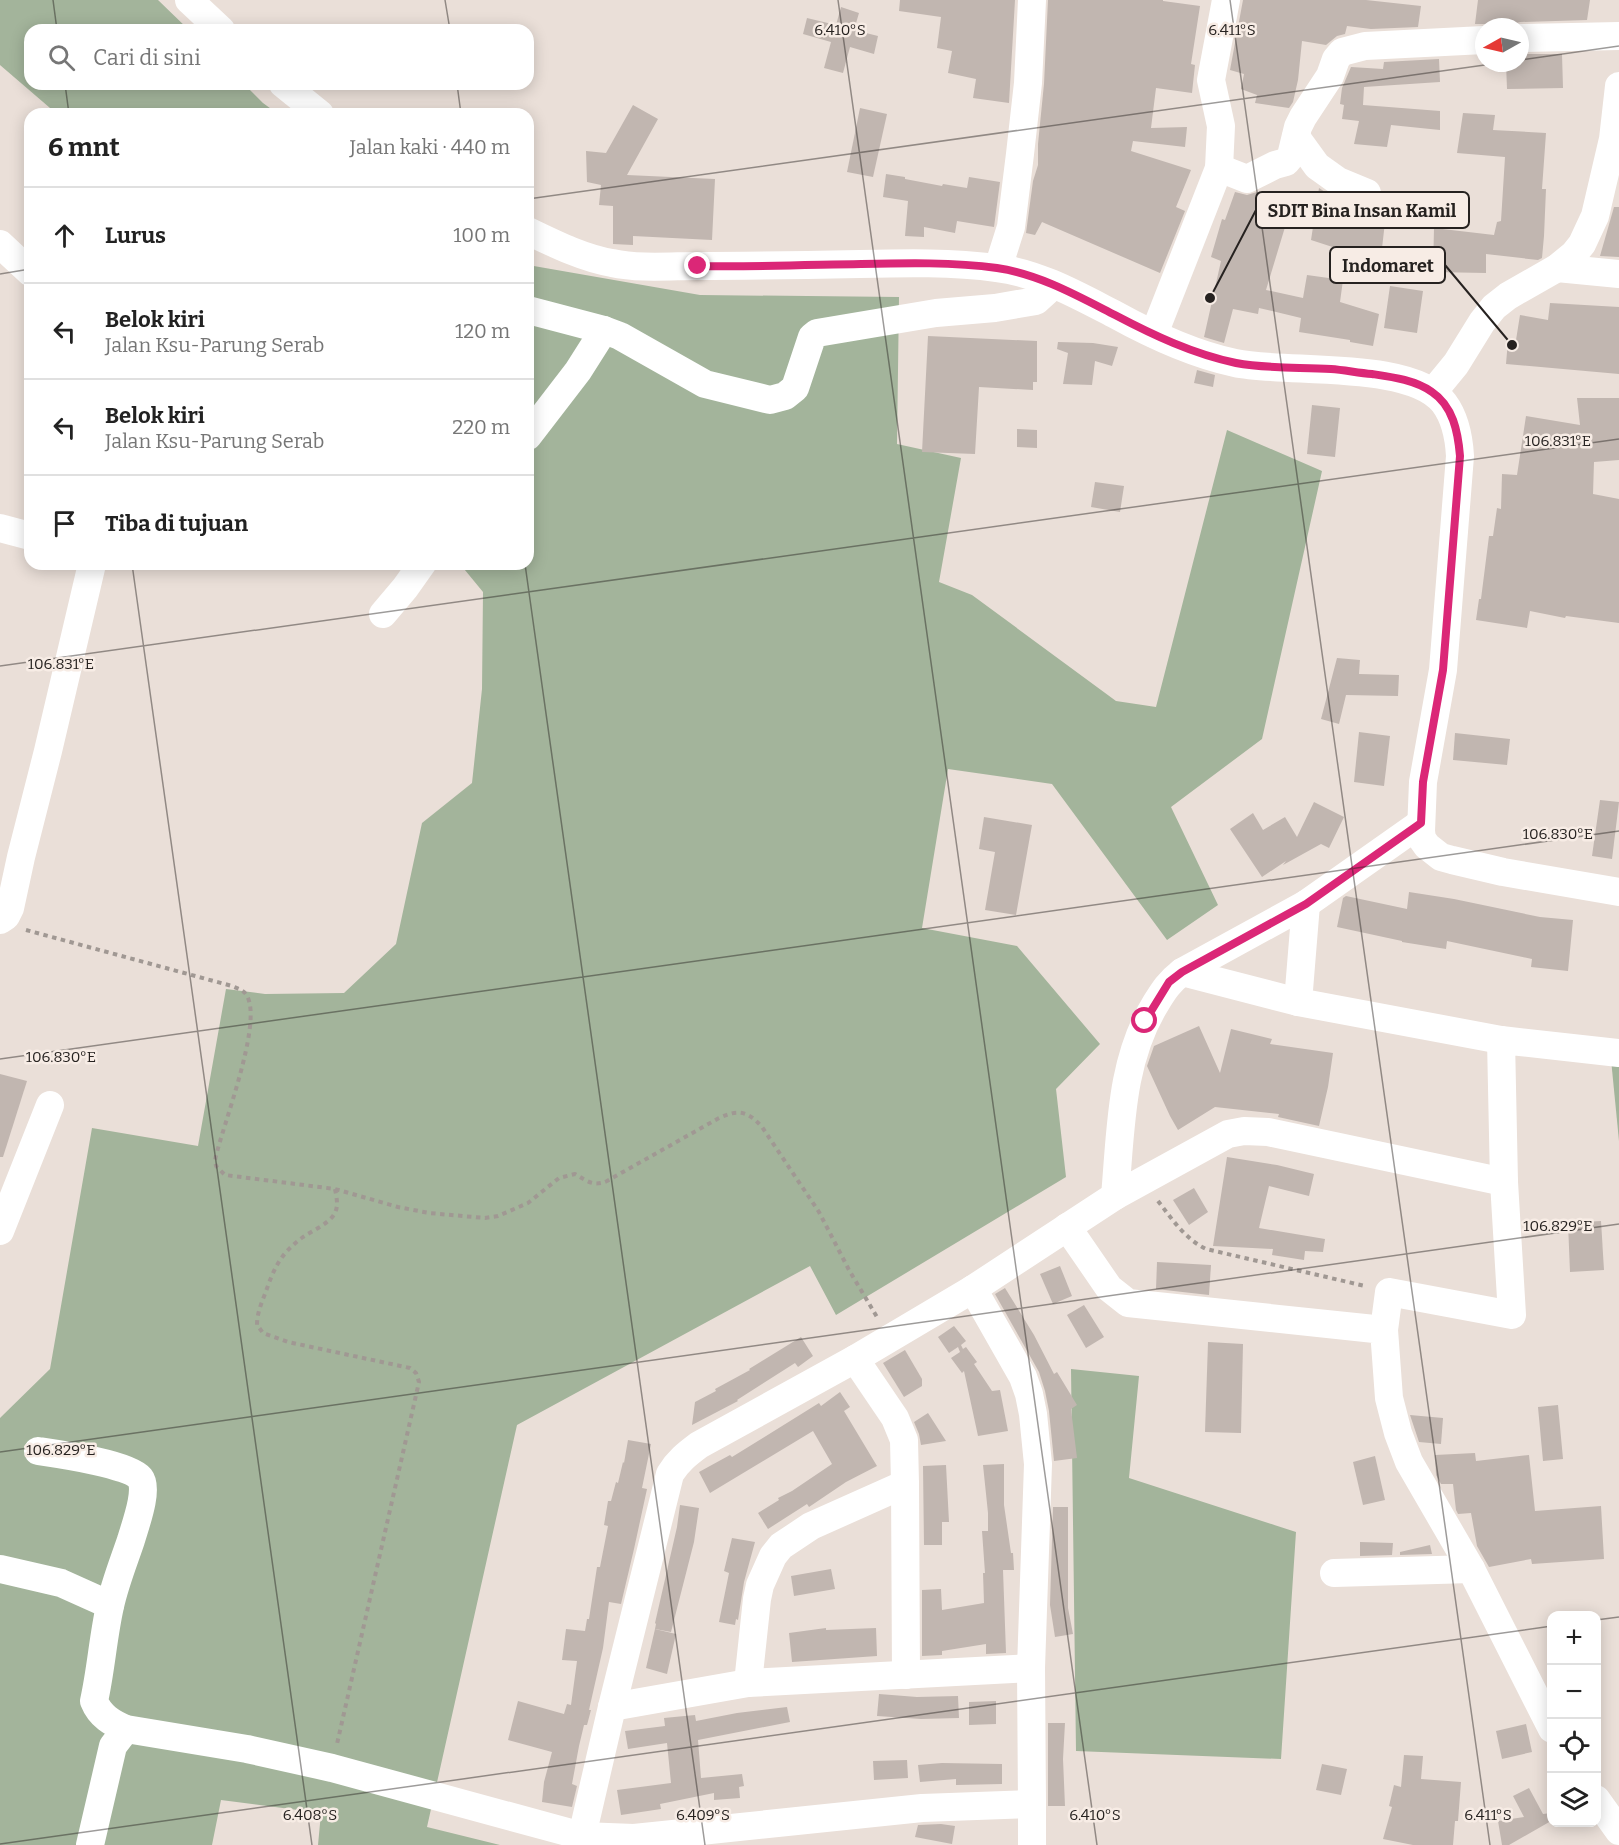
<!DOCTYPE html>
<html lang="id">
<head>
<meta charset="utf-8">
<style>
  :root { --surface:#fff; --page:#f6f6f6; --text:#222; --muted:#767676; --line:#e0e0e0 }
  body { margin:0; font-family:Bitter,serif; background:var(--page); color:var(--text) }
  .controls { position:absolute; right:18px; bottom:18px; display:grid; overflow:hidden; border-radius:12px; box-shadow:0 3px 15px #0003 }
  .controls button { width:54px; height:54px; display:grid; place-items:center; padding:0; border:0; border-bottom:2px solid var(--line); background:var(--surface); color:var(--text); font:30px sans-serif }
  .compass { position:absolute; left:1475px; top:18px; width:54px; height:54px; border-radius:50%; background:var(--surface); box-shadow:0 3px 15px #0003; rotate:262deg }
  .stop { position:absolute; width:18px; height:18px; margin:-14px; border:4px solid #db2777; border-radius:50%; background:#fff }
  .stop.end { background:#db2777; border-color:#fff; box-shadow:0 2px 6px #0008 }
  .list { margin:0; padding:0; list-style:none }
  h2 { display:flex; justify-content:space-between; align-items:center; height:78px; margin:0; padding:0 24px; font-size:26px }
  h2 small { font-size:20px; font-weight:400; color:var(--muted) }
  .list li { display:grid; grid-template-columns:39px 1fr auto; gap:18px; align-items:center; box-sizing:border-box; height:96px; padding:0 24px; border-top:2px solid var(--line) }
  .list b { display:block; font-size:22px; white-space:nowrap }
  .list p { margin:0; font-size:20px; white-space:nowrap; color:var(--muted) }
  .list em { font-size:20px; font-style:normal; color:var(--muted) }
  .icon { flex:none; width:33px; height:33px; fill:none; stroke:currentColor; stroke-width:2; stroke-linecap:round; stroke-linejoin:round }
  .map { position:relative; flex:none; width:1619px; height:1845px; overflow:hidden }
  .search { position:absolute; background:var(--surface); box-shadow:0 3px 15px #0003; left:24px; top:24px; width:510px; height:66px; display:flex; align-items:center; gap:15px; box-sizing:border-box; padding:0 21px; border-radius:18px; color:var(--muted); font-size:22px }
  .panel { position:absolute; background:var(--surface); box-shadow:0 3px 15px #0003; left:24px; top:108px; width:510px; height:462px; border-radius:18px }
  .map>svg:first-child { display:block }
</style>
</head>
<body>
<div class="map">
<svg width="1619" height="1845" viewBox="0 0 1619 1845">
  <rect width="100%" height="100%" fill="#eadfd8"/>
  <g fill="#a3b49b">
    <polygon points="0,0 158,0 189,30 30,30 30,84 244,84 263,103 278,114 57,114 0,65"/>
    <polygon points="528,265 700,295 899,297 897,444 961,458 939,582 972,595 1116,701 1156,707 1227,430 1322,471 1262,739 1171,807 1218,905 1167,940 1052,784 948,769 922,928 1017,946 1100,1044 1056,1089 1066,1177 836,1315 810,1266 517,1425 427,1827 500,1845 318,1845 321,1813 221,1800 212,1845 0,1845 0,1418 50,1369 92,1128 198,1146 226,989 265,994 344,993 396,944 422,823 472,783 482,689 483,592 460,564 528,564"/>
    <polygon points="1610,1049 1619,1050 1619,1141"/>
    <polygon points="1071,1369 1139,1376 1129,1478 1296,1532 1281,1759 1076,1751"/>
  </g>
  <g fill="#c1b6b0">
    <polygon points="900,0 1015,0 1009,103 973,98 976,79 948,73 952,51 937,48 941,17 899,11"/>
    <polygon points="1048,0 1163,0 1163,1 1200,6 1191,64 1195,65 1192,93 1156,88 1151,128 1187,127 1185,147 1133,141 1131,151 1191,170 1176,207 1185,211 1160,273 1042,222 1035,235 1026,233 1033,181 1038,165 1038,144 1044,84"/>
    <polygon points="1243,0 1366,0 1421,6 1418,27 1371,29 1347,26 1345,34 1337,36 1326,45 1302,41 1298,80 1293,102 1289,108 1255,103 1257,95 1241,89 1244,74 1230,70"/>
    <polygon points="1478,0 1590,0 1587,20 1520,22 1512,24 1508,27 1494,27 1484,24 1475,24"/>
    <polygon points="841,7 859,13 854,30 878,36 874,54 850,47 843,73 824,68 831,42 803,34 807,18 836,25"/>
    <polygon points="1520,54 1562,54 1563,88 1507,89 1506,63 1520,63"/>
    <polygon points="1439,59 1440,82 1364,87 1363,105 1440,111 1440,130 1391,125 1387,147 1354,144 1359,121 1342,119 1344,105 1340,104 1342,88 1351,67 1383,69 1384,62"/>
    <polygon points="633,105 658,119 627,175 715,179 712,240 633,236 633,245 613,244 613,206 599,205 601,185 587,182 586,151 606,153"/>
    <polygon points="860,108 887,114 873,177 847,172"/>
    <polygon points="1463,113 1495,115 1493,130 1546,133 1542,189 1546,189 1544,236 1542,258 1538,260 1486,254 1486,273 1433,272 1434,228 1494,235 1497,222 1501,221 1505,157 1457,153"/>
    <polygon points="886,174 905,177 905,179 942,186 943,184 967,188 969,177 1000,182 994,227 957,221 955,233 924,227 924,237 905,236 908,201 883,197"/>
    <polygon points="1319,188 1331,196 1351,204 1347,217 1385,222 1381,257 1351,253 1311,240"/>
    <polygon points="1235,192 1247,195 1257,192 1292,204 1266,290 1303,298 1307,275 1343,280 1340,302 1379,314 1373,346 1350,342 1350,340 1299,332 1301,318 1259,308 1258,314 1233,309 1224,343 1204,337 1221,261 1211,257 1222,219 1225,220"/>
    <polygon points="1614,207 1619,207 1619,257 1600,256"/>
    <polygon points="1390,286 1423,291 1417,333 1384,328"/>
    <polygon points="1550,303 1619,307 1619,374 1506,364 1508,340 1516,340 1520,315 1548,320"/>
    <polygon points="928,336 1037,341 1037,382 1033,382 1033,390 979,387 975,454 922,452"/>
    <polygon points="1058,342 1093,343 1118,347 1112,366 1095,361 1092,385 1063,384 1068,353 1057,349"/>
    <polygon points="1197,370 1215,375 1213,387 1194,383"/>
    <polygon points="1577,398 1619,398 1619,460 1594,462 1593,494 1619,499 1619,623 1566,616 1565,618 1530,611 1527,628 1476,620 1479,599 1481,599 1489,536 1493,536 1497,508 1501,509 1502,474 1517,475 1526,416 1580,425"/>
    <polygon points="1312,405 1340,408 1335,457 1307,454"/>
    <polygon points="1017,429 1037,430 1037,448 1017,447"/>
    <polygon points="1095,482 1124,486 1120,512 1091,507"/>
    <polygon points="1337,658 1360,660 1359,674 1399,675 1398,696 1346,695 1339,724 1321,719"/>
    <polygon points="1359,732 1390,736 1384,786 1354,782"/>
    <polygon points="1455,733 1510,739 1507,765 1453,760"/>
    <polygon points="1600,800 1619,802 1612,859 1592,856"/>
    <polygon points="1314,802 1344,817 1329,848 1321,844 1283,865 1286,861 1262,877 1230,829 1253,813 1263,830 1285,817 1297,837"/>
    <polygon points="984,817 1032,825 1016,915 985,910 995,852 979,849"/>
    <polygon points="1409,892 1454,899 1540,917 1573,920 1568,971 1531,967 1532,959 1447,941 1446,949 1402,942 1402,941 1337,927 1343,898 1346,896 1407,909"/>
    <polygon points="1199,1026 1220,1073 1231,1029 1272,1039 1270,1044 1333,1053 1328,1087 1319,1126 1278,1117 1279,1114 1215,1107 1178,1130 1170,1116 1147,1066 1154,1046"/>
    <polygon points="0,1074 27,1081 3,1157 0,1157"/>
    <polygon points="1227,1157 1277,1165 1314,1174 1309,1196 1269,1186 1259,1228 1325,1239 1323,1252 1305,1251 1304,1260 1272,1255 1273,1249 1213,1246"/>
    <polygon points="1194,1188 1208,1212 1189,1225 1173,1200"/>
    <polygon points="1601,1221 1604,1270 1570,1272 1568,1223"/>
    <polygon points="1157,1262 1211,1265 1209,1295 1156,1289"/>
    <polygon points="1060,1266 1072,1296 1053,1304 1040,1274"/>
    <polygon points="1005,1288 1034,1335 1054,1374 1057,1372 1077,1405 1071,1409 1077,1458 1054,1461 1049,1411 1045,1391 1039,1372 995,1294"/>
    <polygon points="1084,1305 1104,1337 1086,1348 1067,1315"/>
    <polygon points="954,1326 966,1341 961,1345 963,1349 966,1347 977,1362 974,1364 992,1391 1000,1390 1008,1431 978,1436 964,1371 962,1373 951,1358 960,1352 958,1347 949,1353 938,1337"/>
    <polygon points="801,1337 813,1356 798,1367 795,1363 737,1400 738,1401 692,1425 695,1402 716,1391 715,1389 750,1370 749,1369"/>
    <polygon points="1208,1342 1243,1344 1241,1433 1205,1432"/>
    <polygon points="905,1350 922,1379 922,1386 904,1397 883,1363"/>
    <polygon points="840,1392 850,1407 844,1411 877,1466 846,1482 809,1507 807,1504 768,1529 758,1513 779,1500 778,1498 792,1491 832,1464 813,1431 710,1493 699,1472 730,1455 732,1457 819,1403 821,1406"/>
    <polygon points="1558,1405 1563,1459 1543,1461 1538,1407"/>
    <polygon points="928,1413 946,1441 921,1445 919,1434 914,1422"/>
    <polygon points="1410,1415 1443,1418 1441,1444 1419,1442"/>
    <polygon points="628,1440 651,1444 642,1488 647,1489 634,1549 621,1604 609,1602 603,1648 589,1710 591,1710 587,1725 584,1725 579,1746 572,1784 577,1786 572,1807 542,1802 544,1782 552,1752 508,1740 518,1701 564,1714 567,1704 571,1705 577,1661 562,1660 566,1629 585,1631 587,1619 589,1619 597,1567 600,1567 608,1526 604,1525 608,1501 611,1501 616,1482 618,1483 623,1462 624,1463"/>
    <polygon points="1475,1453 1476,1461 1529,1455 1535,1511 1601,1506 1604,1559 1532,1564 1531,1559 1489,1567 1477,1546 1471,1513 1458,1514 1456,1510 1453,1484 1441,1484 1436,1475 1435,1455"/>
    <polygon points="1375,1456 1385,1500 1363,1505 1353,1462"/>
    <polygon points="1004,1464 1004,1505 1011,1553 1013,1553 1014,1570 1003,1570 1006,1653 986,1654 986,1644 942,1651 942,1655 922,1656 922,1590 941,1589 942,1610 984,1603 983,1573 985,1573 982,1531 988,1531 988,1513 983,1465"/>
    <polygon points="946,1465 949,1522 942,1522 942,1545 924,1545 923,1466"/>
    <polygon points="680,1505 699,1508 694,1542 671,1632 655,1629 656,1624 655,1623 677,1527"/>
    <polygon points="1053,1507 1068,1507 1068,1608 1073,1634 1055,1637 1050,1605"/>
    <polygon points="732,1538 755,1542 744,1582 738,1620 736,1619 735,1625 719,1622 729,1573 724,1571"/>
    <polygon points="1360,1542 1393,1543 1392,1555 1360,1556"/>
    <polygon points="1430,1545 1432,1554 1400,1555 1400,1552"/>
    <polygon points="831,1569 835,1589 794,1596 791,1576"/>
    <polygon points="826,1628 826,1630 876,1628 877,1656 792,1662 789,1633"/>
    <polygon points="655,1629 676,1634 667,1674 646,1668"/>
    <polygon points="879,1694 917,1697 958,1696 959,1718 921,1719 877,1716"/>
    <polygon points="996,1701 996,1724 969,1725 969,1702"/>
    <polygon points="787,1707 790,1722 698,1740 701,1778 742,1774 744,1786 739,1787 740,1798 714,1800 714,1793 660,1804 661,1809 621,1815 617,1790 671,1783 667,1743 628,1749 625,1731 665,1726 664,1718 695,1715 696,1721 737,1713"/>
    <polygon points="1048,1723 1065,1723 1063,1759 1065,1806 1048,1806"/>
    <polygon points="1526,1724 1532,1752 1502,1759 1496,1731"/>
    <polygon points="1404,1755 1423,1756 1421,1779 1461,1782 1458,1821 1455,1821 1453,1845 1413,1845 1383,1839 1392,1807 1389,1806 1394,1785 1401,1787"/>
    <polygon points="907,1760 908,1778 874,1780 873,1761"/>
    <polygon points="942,1763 1002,1764 1002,1784 956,1785 956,1779 920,1782 918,1765"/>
    <polygon points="1322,1764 1347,1769 1341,1795 1316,1790"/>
    <polygon points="1529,1788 1543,1814 1551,1813 1551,1821 1509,1845 1502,1845 1498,1821 1524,1817 1513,1796"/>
    <polygon points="941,1824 955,1826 952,1844 915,1837 918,1825"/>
  </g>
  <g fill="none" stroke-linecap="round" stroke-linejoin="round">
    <g stroke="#a09893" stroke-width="4" stroke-dasharray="4.5 4.5" stroke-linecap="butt">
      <path d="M 26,930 L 232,986 C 238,989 244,990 247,996 C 263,1024 222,1127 215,1160 L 216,1166 L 225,1175 L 335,1189 L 398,1207 L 429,1213 L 485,1218 L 498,1216 L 528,1203 L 559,1178 L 575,1174 C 587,1181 593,1187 607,1181 L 719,1118 C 738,1109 748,1111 762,1127 L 819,1212 L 849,1270 L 877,1317"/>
      <path d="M 335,1189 C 337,1199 339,1208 333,1216 C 326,1225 312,1231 303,1237 C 280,1254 274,1268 265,1294 C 261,1304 257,1314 257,1325 L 263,1333 L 288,1342 L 410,1368 L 416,1373 L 419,1382 L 337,1744"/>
      <path d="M 1158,1201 C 1172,1219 1185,1239 1206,1249 L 1365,1286"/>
    </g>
    <g stroke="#fff" stroke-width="28">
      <polyline points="189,0 221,30"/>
      <polyline points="1520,38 1619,36"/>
      <polyline points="283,84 320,114"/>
      <polyline points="1296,137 1317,166 1338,181 1367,193"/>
      <polyline points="1219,168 1247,179 1275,165 1286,162 1291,156 1298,127 1303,117 1330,76 1336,59 1342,52 1365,46 1484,40"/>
      <path d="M 528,231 C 555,244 583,258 612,263 C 640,269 671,266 698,266 C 752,266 806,265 860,264 C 905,263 952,262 997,268 C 1038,273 1077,295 1114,314 C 1152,335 1192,354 1235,363 C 1286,374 1412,360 1444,403 C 1456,419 1459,438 1460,456 L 1443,670 L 1423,782 L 1421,831 L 1422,839 L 1427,846 L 1441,857 L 1452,860 L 1503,872 L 1619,892"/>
      <polyline points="0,244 30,272"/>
      <polyline points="998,268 1011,227 1020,154 1028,83 1032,0"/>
      <polyline points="1557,268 1619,274"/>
      <polyline points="528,310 604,330 620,336 705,384 770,400 785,396 795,388 812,337 817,333 936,313 995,308 1036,301 1047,291 1049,283"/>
      <polyline points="1154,334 1219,168 1221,126 1211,80 1226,0"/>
      <polyline points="1433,392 1456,364 1482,322 1494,307 1508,296 1557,268 1574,254 1582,244 1595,216 1613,139 1619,86"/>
      <polyline points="528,436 578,371 604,330"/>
      <polyline points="0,528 30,536"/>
      <polyline points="383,614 405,588 422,564"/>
      <polyline points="0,920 6,916 10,908 21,857 48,751 92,564"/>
      <polyline points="1182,972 1298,1002 1501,1040"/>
      <polyline points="1298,1002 1306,904"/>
      <polyline points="1115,1196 1228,1134 1244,1131 1268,1132 1504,1182"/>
      <polyline points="1067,1227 1109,1288 1128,1303 1384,1330 1389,1398 1398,1433 1409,1462 1471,1569 1552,1729"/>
      <polyline points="0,1231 50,1105"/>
      <polyline points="973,1289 1023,1377 1029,1394 1033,1414 1038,1464 1031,1668 1032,1804"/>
      <polyline points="1384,1330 1389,1292 1512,1315 1504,1182 1501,1040 1619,1053"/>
      <polyline points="855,1359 895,1418 904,1440 905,1484 906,1675"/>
      <path d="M 38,1451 C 58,1454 129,1464 140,1478 C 149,1489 135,1526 131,1540 C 124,1561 115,1583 110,1606 C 103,1637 101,1670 94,1701 C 100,1716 112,1723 126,1729 L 247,1749 L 332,1768 L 582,1836 L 634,1838 L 922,1808 L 1032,1804 L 1032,1845"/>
      <polyline points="0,1569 61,1583 110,1605"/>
      <polyline points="1334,1573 1471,1569"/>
      <polyline points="748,1683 757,1599 760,1585 773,1556 781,1546 811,1526 905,1484"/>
      <polyline points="612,1707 748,1683 1031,1668"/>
      <polyline points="1596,1799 1619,1831"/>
      <path d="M 582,1836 L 612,1707 L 670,1474 C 678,1461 687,1454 699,1445 L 855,1359 L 973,1289 L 1115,1196 C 1121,1130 1120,1061 1156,1003 C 1164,990 1169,982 1182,972 L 1306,904 L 1421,823"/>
      <polyline points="90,1845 113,1746 126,1729"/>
    </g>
  </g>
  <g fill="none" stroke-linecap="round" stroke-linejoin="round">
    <path stroke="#db2777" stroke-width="8" d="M 698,266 C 753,267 807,265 861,264 C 906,263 953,262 997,268 C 1039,274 1078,296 1115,315 C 1153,335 1193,354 1236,363 C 1268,369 1300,367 1331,369 C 1345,370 1358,373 1372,374 C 1392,377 1415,380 1432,392 C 1453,406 1458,432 1460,456 L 1443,670 L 1423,782 L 1421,823 L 1306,904 L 1182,972 L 1169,982 L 1145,1021"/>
  </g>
  <path fill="none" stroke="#262220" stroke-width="1.5" stroke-opacity="0.45" d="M 53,0 L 57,30M 445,0 L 450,30M 838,0 L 1097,1845M 1230,0 L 1490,1845M 1520,60 L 1619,46M 65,84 L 69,114M 457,84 L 461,114M 528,199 L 1499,63M 0,274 L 30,269M 132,564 L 312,1845M 525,564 L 705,1845M 0,666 L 1619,439M 0,1059 L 1619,831M 0,1452 L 1619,1224M 1596,1620 L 1619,1617M 0,1844 L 1552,1626"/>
  <g font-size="15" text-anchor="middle" fill="#262220" stroke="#f7ece5" stroke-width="5" stroke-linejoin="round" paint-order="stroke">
    <text x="840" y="35">6.410°S</text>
    <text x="1232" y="35">6.411°S</text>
    <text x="1558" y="446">106.831°E</text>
    <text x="61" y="669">106.831°E</text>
    <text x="1558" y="839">106.830°E</text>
    <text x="61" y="1062">106.830°E</text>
    <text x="1558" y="1231">106.829°E</text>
    <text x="61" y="1455">106.829°E</text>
    <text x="310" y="1820">6.408°S</text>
    <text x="703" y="1820">6.409°S</text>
    <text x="1095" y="1820">6.410°S</text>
    <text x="1488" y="1820">6.411°S</text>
  </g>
  <path fill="none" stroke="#262220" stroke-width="2" d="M1210 298L1256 210M1512 345L1445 265"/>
  <g fill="#262220" stroke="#f7ece5" stroke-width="2">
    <circle cx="1210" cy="298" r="6"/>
    <circle cx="1512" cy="345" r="6"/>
  </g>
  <g fill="#f7ece5" stroke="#262220" stroke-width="2">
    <rect x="1256" y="192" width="213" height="36" rx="6"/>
    <rect x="1330" y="247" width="115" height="36" rx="6"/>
  </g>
  <g font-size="18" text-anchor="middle" font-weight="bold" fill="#262220">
    <text x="1362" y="217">SDIT Bina Insan Kamil</text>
    <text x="1388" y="272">Indomaret</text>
  </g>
</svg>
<div class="controls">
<button>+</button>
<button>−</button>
<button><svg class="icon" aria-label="locate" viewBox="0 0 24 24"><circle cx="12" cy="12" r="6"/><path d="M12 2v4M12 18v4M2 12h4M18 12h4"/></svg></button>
<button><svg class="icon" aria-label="layers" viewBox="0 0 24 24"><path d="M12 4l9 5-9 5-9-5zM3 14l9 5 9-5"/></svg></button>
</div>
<svg class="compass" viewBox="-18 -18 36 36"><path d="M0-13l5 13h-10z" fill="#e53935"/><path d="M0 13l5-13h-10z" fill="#767676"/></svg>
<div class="stop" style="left:1145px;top:1021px"></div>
<div class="stop end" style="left:698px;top:266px"></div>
<div class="search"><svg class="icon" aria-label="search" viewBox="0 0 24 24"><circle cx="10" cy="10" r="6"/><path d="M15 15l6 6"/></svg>Cari di sini</div>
<section class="panel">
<h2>6 mnt<small>Jalan kaki · 440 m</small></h2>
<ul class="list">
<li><svg class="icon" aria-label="ahead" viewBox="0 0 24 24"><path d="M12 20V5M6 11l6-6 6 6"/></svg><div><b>Lurus</b></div><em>100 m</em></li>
<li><svg class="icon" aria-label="left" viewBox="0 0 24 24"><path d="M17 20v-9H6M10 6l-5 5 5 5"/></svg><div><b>Belok kiri</b><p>Jalan Ksu-Parung Serab</p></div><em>120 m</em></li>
<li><svg class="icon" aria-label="left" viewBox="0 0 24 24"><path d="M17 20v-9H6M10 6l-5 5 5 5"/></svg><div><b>Belok kiri</b><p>Jalan Ksu-Parung Serab</p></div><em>220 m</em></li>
<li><svg class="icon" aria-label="arrive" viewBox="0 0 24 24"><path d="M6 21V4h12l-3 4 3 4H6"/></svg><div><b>Tiba di tujuan</b></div></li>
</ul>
</section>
</div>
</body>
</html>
